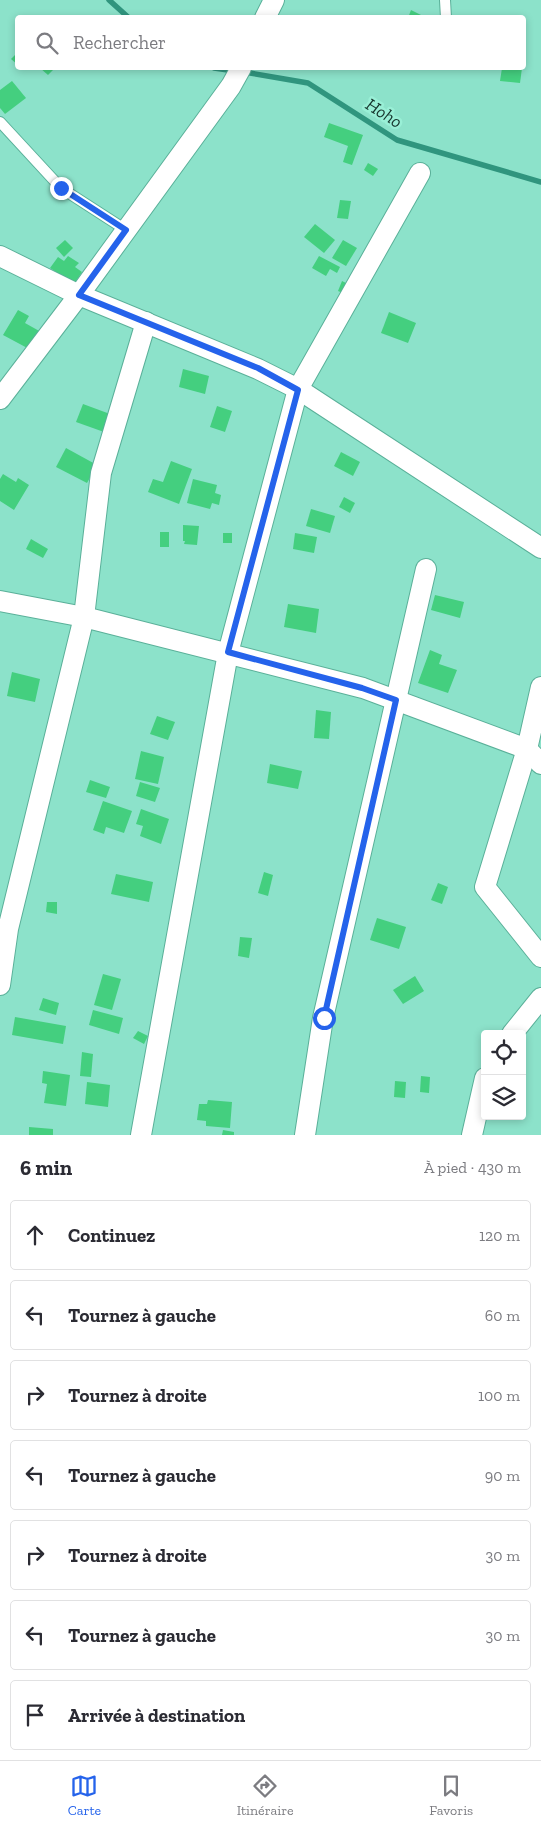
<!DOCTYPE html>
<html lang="fr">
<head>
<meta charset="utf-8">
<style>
  :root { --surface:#fff; --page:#f7f7f7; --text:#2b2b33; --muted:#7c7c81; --line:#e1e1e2; --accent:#2563eb }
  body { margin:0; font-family:"Zilla Slab",serif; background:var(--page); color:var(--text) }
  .controls { position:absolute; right:15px; bottom:15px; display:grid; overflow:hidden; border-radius:5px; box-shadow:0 2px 8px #0003 }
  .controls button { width:45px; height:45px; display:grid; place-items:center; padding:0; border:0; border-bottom:1px solid var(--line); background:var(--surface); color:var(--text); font:25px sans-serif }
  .stop { position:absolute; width:15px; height:15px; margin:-11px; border:4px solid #2563eb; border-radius:50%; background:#fff }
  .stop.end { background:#2563eb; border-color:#fff; box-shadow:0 1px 5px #0008 }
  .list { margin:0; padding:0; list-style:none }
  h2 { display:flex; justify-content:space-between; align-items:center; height:65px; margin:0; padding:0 20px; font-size:21px }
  h2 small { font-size:16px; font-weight:400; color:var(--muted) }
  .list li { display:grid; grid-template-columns:32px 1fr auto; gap:15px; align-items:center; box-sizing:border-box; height:70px; margin:0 10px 10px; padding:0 10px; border:1px solid var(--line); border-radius:5px }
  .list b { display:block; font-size:19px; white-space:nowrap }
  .list em { font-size:16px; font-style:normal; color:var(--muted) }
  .icon { flex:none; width:28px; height:28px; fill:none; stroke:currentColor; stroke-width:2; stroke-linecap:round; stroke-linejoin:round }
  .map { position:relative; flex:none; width:541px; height:1135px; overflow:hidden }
  .search { position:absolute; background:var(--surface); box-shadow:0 2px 8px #0003; left:15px; right:15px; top:15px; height:55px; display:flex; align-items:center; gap:12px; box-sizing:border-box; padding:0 18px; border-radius:5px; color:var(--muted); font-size:19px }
  .sheet { height:625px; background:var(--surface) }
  nav { display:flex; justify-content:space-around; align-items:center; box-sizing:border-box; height:70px; border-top:1px solid var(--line); background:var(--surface); font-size:14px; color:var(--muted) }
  nav a { display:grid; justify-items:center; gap:2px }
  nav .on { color:var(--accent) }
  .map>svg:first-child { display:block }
</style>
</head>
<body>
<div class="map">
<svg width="541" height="1135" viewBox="0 0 541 1135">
  <rect width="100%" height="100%" fill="#8ce2ca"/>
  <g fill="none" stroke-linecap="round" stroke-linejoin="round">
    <g stroke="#30957e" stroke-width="5.5">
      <polyline points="109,0 129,18"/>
      <polyline points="214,68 235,71"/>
      <polyline points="244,72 308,83 397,140 541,182"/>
    </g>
  </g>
  <g fill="#44cf7f">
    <polygon points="411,10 427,18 408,18"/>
    <polygon points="18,52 18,65 11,59"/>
    <polygon points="40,68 55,68 48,75"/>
    <polygon points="502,68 522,68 520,83 500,81"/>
    <polygon points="12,81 26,98 5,114 0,108 0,90"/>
    <polygon points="329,123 363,135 352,165 343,162 348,146 324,137"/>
    <polygon points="368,163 378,169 373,176 364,170"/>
    <polygon points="340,200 351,201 348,219 337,218"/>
    <polygon points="315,224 335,240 324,253 304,237"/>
    <polygon points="65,240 73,248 64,257 56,248"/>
    <polygon points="343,240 357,248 346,266 332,258"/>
    <polygon points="68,256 79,263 75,267 82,272 74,284 50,268 58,257 64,261"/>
    <polygon points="319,256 340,267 337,273 330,269 326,276 312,268"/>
    <polygon points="342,281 356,288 352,297 338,291"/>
    <polygon points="18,310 29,316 25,323 41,332 31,350 3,335"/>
    <polygon points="389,312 416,323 408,343 381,333"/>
    <polygon points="183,369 209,376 205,394 179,387"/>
    <polygon points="83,404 110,414 104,432 76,422"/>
    <polygon points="217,406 232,411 225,432 210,427"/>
    <polygon points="66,448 97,465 87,483 56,467"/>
    <polygon points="341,452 360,462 353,476 334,466"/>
    <polygon points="171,461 192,469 179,504 148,492 153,479 163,482"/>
    <polygon points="3,474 16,482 18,478 29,485 14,510 0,501 0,479"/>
    <polygon points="193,479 217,485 215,493 221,495 219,505 212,503 210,509 187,503"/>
    <polygon points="344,497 355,503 350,513 339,507"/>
    <polygon points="311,509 335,516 330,533 306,526"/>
    <polygon points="183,525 199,526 197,545 184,544 185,541 183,541"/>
    <rect x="160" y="532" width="9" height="15"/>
    <rect x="223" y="533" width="9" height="10"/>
    <polygon points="295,533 317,537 314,553 293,549"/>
    <polygon points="31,539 48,549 43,558 26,549"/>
    <polygon points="435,595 464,602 460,618 431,610"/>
    <polygon points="288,604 319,609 316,633 284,627"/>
    <polygon points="430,650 442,655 439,664 457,670 448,693 418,683"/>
    <polygon points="12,672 40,679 35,702 7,696"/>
    <polygon points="316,710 331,712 329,739 314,738"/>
    <polygon points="157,716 175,722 168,740 150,734"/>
    <polygon points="141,751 164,757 158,784 135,779"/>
    <polygon points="270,764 302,771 298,789 267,783"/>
    <polygon points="90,780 110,787 106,798 86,792"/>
    <polygon points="140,782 160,788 155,802 136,796"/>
    <polygon points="103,801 132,811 124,833 106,827 104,834 93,830"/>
    <polygon points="141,809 169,819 161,844 140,836 143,826 136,824"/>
    <polygon points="264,872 273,875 268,896 258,893"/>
    <polygon points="116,874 153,882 149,902 111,894"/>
    <polygon points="438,883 448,887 442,904 431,900"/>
    <polygon points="47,902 57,902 57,914 46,912"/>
    <polygon points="377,918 406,927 399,949 370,940"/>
    <polygon points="240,937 252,938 249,958 238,956"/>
    <polygon points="103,974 121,979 112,1010 94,1005"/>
    <polygon points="415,976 424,991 403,1004 393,990"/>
    <polygon points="43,998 59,1003 56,1015 39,1010"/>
    <polygon points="93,1010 123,1018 119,1034 89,1025"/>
    <polygon points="15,1017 66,1026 63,1044 12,1035"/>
    <polygon points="138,1031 148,1036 144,1044 133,1038"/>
    <polygon points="82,1052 93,1054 91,1077 80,1076"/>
    <polygon points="43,1071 70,1075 66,1106 44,1103 47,1084 42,1083"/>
    <polygon points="421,1076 430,1077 429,1093 420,1092"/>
    <polygon points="395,1081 406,1082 405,1098 394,1097"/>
    <polygon points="87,1082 110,1085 108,1107 85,1104"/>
    <polygon points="208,1100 232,1102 230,1128 206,1126 206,1121 197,1120 199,1104 207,1104"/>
    <polygon points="29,1127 53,1129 53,1135 29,1135"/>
    <polygon points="223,1130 234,1132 234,1135 222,1135"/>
  </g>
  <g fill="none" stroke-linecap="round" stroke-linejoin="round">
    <defs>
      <g id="lane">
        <polyline points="445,0 446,18"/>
        <polyline points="0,122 61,188 126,230"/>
      </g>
      <g id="street">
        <polyline points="265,18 274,0"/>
        <polyline points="0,256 79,295 258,369 298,389 541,548"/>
        <polyline points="0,399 79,295 231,86 241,68"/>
        <polyline points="0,601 84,617 363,688 527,749 541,764"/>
        <polyline points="541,687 527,749 485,887 541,957"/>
        <polyline points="0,985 8,929 84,617 101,473 146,322"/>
        <polyline points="512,1034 541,998"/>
        <polyline points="141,1135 228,653 298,389 420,173"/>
        <polyline points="305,1135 323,1018 426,569"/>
        <polyline points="472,1135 485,1078"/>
      </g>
    </defs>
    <use href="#lane" stroke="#5ab099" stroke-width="12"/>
    <use href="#street" stroke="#5ab099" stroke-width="22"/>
    <use href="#lane" stroke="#fff" stroke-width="10"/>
    <use href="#street" stroke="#fff" stroke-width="20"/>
  </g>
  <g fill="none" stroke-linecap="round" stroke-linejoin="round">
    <polyline stroke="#2563eb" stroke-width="6" points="61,188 126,230 79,295 258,368 298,390 228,652 362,688 396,700 324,1018"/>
  </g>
  <g text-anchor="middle" stroke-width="5" stroke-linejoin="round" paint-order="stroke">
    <g font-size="18" font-style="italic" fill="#15332b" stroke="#99efd6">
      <text transform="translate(384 113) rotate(32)" y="6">Hoho</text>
    </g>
  </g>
</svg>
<div class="controls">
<button><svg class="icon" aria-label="locate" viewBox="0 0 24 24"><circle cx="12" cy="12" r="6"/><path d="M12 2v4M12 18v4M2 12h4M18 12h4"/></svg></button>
<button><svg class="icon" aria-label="layers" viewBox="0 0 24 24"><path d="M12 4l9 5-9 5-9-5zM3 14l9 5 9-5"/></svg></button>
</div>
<div class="stop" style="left:324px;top:1018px"></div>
<div class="stop end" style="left:61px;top:188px"></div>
<div class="search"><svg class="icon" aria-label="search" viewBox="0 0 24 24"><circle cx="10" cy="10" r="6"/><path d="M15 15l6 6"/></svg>Rechercher</div>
</div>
<section class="sheet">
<h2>6 min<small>À pied · 430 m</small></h2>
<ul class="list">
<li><svg class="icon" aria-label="ahead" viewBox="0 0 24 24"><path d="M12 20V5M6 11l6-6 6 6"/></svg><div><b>Continuez</b></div><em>120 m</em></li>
<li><svg class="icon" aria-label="left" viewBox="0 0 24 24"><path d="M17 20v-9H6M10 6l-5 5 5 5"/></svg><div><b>Tournez à gauche</b></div><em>60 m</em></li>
<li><svg class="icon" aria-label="right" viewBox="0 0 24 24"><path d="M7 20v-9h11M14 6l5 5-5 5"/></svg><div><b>Tournez à droite</b></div><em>100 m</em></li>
<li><svg class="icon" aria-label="left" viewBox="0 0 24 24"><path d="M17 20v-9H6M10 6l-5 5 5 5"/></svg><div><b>Tournez à gauche</b></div><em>90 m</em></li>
<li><svg class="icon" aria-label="right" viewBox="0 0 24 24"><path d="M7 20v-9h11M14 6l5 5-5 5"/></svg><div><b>Tournez à droite</b></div><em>30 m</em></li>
<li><svg class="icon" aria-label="left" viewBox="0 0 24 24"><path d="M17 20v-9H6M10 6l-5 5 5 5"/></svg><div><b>Tournez à gauche</b></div><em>30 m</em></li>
<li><svg class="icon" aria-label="arrive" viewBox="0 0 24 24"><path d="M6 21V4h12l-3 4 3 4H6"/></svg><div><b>Arrivée à destination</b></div></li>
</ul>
</section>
<nav>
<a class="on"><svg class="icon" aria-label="map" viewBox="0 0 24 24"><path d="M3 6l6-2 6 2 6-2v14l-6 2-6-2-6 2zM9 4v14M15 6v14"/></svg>Carte</a>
<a><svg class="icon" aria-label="directions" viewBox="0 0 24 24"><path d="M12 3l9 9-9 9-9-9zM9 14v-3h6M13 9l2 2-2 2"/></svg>Itinéraire</a>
<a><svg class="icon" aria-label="saved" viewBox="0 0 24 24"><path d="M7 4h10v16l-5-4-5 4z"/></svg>Favoris</a>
</nav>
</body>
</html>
